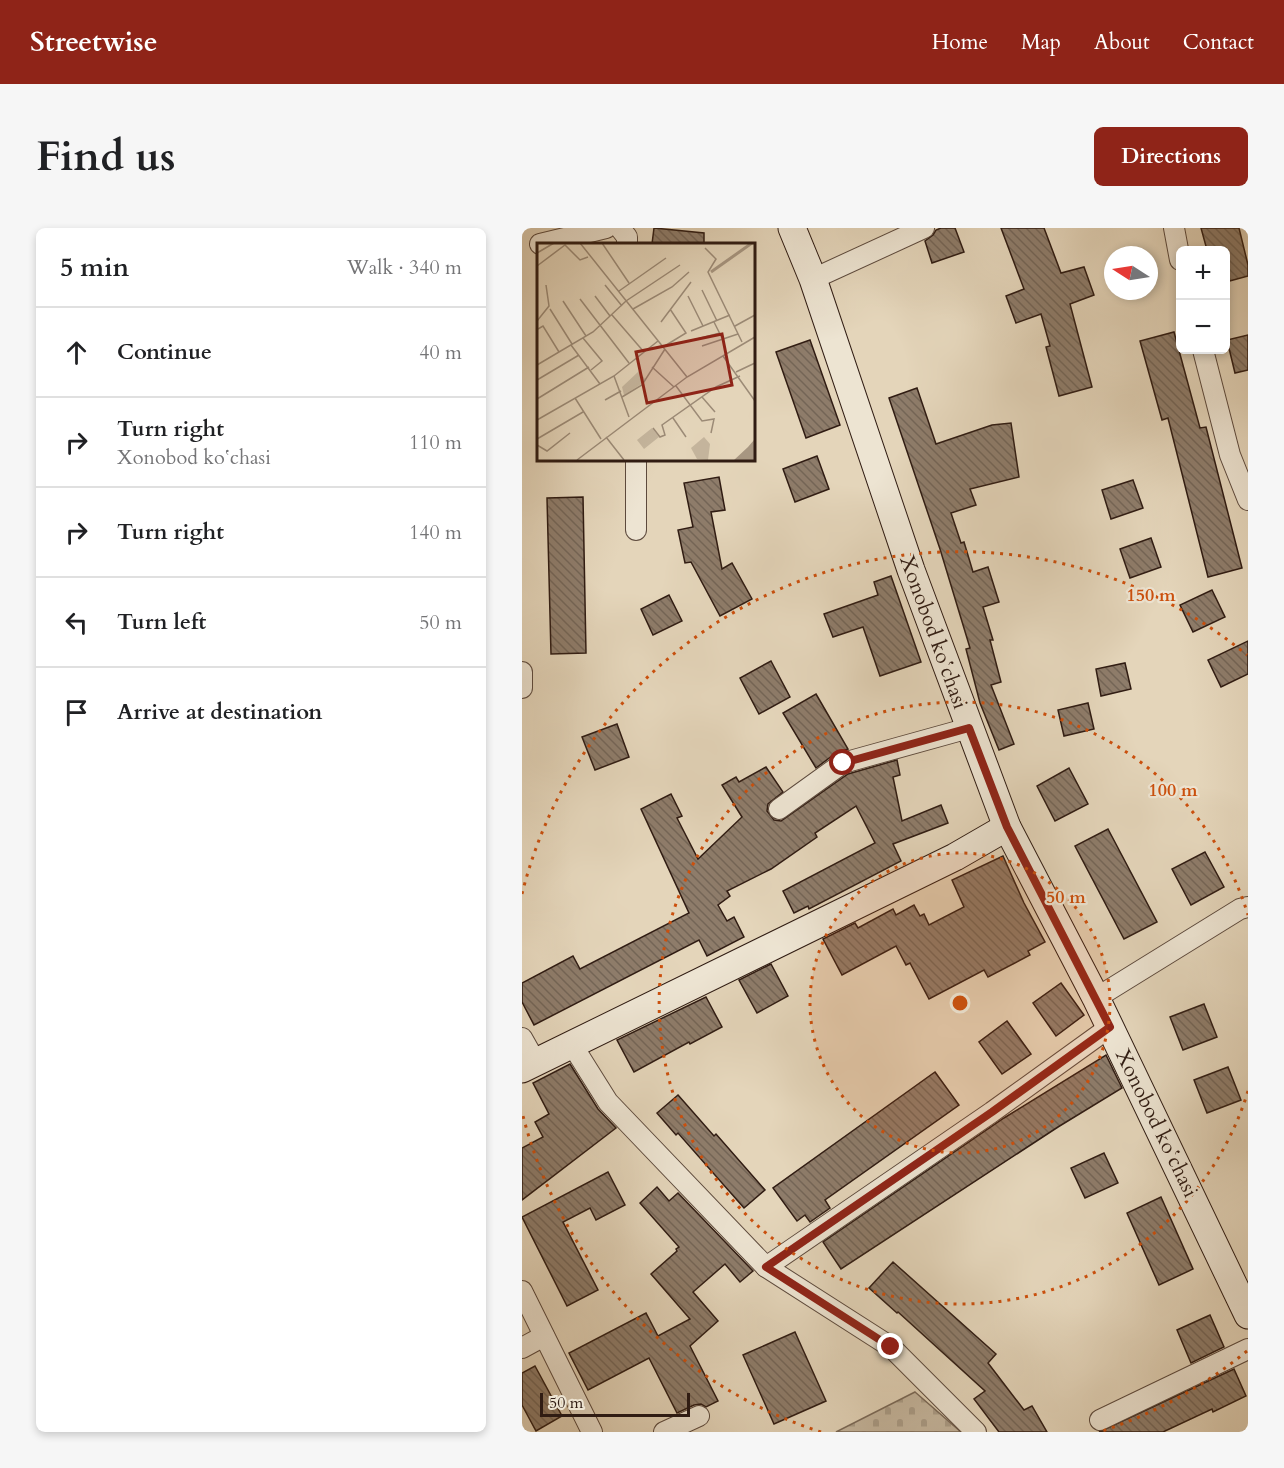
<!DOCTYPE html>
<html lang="en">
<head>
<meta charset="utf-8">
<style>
  :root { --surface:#fff; --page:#f6f6f6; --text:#202124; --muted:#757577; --line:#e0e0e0; --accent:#8f2418 }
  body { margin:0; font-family:Cardo,serif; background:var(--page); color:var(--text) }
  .controls { position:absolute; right:18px; top:18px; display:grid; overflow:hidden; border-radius:9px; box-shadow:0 3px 9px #0003 }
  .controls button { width:54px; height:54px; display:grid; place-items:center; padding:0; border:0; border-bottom:2px solid var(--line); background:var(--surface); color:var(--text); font:30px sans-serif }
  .compass { position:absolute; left:582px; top:18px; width:54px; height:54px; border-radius:50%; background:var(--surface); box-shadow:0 3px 9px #0003; rotate:282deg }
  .scale { position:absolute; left:18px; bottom:15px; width:150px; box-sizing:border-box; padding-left:6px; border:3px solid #301c13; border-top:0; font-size:16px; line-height:21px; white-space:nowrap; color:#301c13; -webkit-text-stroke:4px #ede4d2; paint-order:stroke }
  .stop { position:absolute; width:18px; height:18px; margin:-14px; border:4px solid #8f2418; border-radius:50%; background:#fff }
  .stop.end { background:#8f2418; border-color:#fff; box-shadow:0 2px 6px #0008 }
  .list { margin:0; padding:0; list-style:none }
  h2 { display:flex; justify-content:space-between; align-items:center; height:78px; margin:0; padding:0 24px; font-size:26px }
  h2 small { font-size:20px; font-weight:400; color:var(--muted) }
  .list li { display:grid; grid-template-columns:39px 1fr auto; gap:18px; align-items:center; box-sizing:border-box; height:90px; padding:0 24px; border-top:2px solid var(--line) }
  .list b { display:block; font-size:22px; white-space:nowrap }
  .list p { margin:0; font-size:20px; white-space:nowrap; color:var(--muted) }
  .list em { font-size:20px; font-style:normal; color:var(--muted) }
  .icon { flex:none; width:33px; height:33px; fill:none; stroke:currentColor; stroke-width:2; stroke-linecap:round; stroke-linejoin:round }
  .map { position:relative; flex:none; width:726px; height:1204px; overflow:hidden; border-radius:9px }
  header { display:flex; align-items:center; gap:36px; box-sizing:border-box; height:84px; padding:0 30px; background:var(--accent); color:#fff }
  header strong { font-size:28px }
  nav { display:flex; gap:33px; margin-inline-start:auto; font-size:21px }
  .intro { display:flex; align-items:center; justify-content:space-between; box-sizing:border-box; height:144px; padding:0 36px }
  h1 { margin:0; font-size:42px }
  .button { padding:15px 27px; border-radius:9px; background:var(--accent); color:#fff; font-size:21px; font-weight:700 }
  main { display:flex; gap:36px; padding:0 36px }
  aside { flex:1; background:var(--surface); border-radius:9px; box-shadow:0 3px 9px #0003 }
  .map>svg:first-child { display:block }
</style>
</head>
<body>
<header>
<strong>Streetwise</strong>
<nav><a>Home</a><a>Map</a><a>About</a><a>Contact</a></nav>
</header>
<div class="intro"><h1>Find us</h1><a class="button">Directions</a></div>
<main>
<aside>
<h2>5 min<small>Walk · 340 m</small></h2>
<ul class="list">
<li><svg class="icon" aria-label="ahead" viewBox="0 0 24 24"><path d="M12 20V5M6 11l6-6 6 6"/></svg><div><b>Continue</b></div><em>40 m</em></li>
<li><svg class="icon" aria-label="right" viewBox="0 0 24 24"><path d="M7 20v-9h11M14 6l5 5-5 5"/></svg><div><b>Turn right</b><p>Xonobod koʻchasi</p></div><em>110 m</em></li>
<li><svg class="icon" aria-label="right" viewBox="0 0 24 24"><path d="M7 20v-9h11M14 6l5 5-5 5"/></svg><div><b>Turn right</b></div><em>140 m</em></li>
<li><svg class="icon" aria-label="left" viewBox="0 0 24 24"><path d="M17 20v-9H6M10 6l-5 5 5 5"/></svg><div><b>Turn left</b></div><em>50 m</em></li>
<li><svg class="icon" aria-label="arrive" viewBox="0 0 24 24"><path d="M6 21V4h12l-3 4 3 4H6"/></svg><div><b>Arrive at destination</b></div></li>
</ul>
</aside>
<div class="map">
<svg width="726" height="1204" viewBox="0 0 726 1204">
  <defs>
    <pattern id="cemetery-stones" width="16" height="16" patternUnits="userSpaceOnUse" patternTransform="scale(1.5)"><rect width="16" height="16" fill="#c5b69e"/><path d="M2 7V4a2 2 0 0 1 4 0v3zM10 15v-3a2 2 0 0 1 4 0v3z" fill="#aa9c87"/></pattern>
    <pattern id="building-back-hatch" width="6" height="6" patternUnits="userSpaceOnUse" patternTransform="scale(1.5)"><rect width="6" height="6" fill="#8e7c6a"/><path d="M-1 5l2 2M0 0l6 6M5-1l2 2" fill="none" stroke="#746556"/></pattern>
  </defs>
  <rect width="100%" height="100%" fill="#e4d5ba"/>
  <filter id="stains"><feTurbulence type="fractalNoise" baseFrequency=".00333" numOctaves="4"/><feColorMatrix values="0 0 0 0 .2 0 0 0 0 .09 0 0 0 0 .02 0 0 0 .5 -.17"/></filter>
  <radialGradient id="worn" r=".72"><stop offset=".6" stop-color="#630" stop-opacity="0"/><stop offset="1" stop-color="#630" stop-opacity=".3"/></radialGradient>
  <polygon fill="url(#cemetery-stones)" stroke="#7a6958" stroke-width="1.5" points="393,1164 439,1204 314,1204"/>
  <g fill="url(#building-back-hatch)" stroke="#301c13" stroke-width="1.5">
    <polygon points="132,0 182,5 182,16 130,16"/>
    <polygon points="419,0 433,0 442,24 410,35 403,13 411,7 414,2"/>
    <polygon points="479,0 522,0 539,45 562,39 572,67 548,76 570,159 537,168 524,119 528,118 519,86 494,95 484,68 502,61"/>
    <polygon points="679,0 717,0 726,37 726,48 704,54 704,22 685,22"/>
    <polygon points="652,104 678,200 684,199 720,340 686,349 646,190 640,192 618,113"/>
    <polygon points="726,107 726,142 713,145 705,112"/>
    <polygon points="288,112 318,197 284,210 254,124"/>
    <polygon points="395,160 414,216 470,197 489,195 497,249 448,261 454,277 429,285 439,315 442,314 451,344 466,339 477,374 461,379 471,412 468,412 479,454 469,457 492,516 477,522 458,475 444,421 448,420 418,321 367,170"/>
    <polygon points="295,228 307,261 273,274 261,241"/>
    <polygon points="197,249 203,282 189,284 200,341 210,335 230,371 198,388 169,334 163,335 156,302 171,299 162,255"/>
    <polygon points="611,252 621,280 589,291 580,262"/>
    <polygon points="61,269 64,425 29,426 25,270"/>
    <polygon points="629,310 639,339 608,350 598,321"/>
    <polygon points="369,348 399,434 358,448 341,399 311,409 302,386 356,367 352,354"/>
    <polygon points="690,362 703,389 671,404 658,377"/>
    <polygon points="147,367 160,393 131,407 119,381"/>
    <polygon points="726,413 726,446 699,459 686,432"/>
    <polygon points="249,433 268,469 237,486 218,450"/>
    <polygon points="603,435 609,461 579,468 574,441"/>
    <polygon points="294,466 326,521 314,525 294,540 261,485"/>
    <polygon points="566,475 572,501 542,508 536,482"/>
    <polygon points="95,496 107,529 73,542 60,509"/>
    <polygon points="375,532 378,547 371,549 380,593 419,577 426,595 371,616 379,633 287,681 286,678 272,685 261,663 353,615 334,578 293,605 295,609 249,641 205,663 208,668 196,677 205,693 212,689 222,709 185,728 177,712 12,797 0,774 0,755 51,728 58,741 167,685 119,581 149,566 160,588 155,590 176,631 220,589 200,557 214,549 217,554 244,539 261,564 246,576 245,583 252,592 259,593 326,546"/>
    <polygon points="547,540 566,576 533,593 515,558"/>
    <polygon points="586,601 635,694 602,711 553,618"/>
    <polygon points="683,624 702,659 669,677 650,641"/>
    <polygon points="481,628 502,675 523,714 506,723 508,727 466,749 462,742 407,771 388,735 384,737 374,718 320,747 301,711 333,695 336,700 371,681 374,687 392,677 398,688 402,686 407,697 442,679 430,652"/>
    <polygon points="249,736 266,768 235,785 217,752"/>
    <polygon points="539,755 562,787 534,808 511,775"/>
    <polygon points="184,769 200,799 168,816 167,814 112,844 95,812"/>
    <polygon points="682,776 695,809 661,822 648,789"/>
    <polygon points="485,793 509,826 480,846 457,814"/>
    <polygon points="584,827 600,860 536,899 319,1041 301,1014 482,890"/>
    <polygon points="48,836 76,881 94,900 0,972 0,920 21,909 13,894 27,886 11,855"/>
    <polygon points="706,839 719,872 685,885 672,852"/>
    <polygon points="413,844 437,877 303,972 308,980 288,994 283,987 275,993 251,960"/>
    <polygon points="156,867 192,908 194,906 243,962 222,980 156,905 154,907 135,885"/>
    <polygon points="582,925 596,955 563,970 549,940"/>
    <polygon points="86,944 103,977 74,992 68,980 41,994 76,1062 45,1078 0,989"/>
    <polygon points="135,959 147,973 156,965 231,1043 218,1054 203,1036 171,1064 196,1093 168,1118 196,1173 184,1179 179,1176 172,1177 155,1185 127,1130 66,1162 47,1125 124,1085 136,1108 168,1091 129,1046 155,1023 154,1021 157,1019 118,975"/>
    <polygon points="639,969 671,1041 637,1057 605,985"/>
    <polygon points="371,1034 474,1126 466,1135 502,1182 510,1178 525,1204 477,1204 452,1171 463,1163 376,1084 375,1085 347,1060"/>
    <polygon points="688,1087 702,1119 669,1135 655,1102"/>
    <polygon points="273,1104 304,1173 252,1196 221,1127"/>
    <polygon points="13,1138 40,1188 14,1203 0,1177 0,1145"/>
    <polygon points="712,1141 724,1168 691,1184 690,1181 641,1204 577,1204"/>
  </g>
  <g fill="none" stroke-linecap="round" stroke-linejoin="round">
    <defs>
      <g id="street">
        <polyline points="98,0 105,9 105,16"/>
        <polyline points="652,0 658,32"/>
        <polyline points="18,16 84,0"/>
        <polyline points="291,51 402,0"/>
        <polyline points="681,122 708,227 726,272"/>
        <polyline points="114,231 114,302"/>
        <polyline points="0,444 0,460"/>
        <polyline points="257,581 321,535 447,500"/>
        <polyline points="574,770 718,681 726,679"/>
        <polyline points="0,810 13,833"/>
        <polyline points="49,815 86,874 244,1039 369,1119 454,1204"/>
        <polyline points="244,1039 470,884 588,799"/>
        <polyline points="0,1063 70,1204"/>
        <polyline points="0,1120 22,1108"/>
        <polyline points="578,1192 726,1121"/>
        <polyline points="142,1204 177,1188"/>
      </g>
      <g id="secondary">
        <polyline points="270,0 291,51 389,342 485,599 574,770 726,1087"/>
        <polyline points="0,841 433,629 485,599"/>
      </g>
    </defs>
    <use href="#street" stroke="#5d4a3d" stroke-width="22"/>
    <use href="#secondary" stroke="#301c13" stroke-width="29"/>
    <use href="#street" stroke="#ede4d2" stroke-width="20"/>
    <use href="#secondary" stroke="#ede4d2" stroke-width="27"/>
  </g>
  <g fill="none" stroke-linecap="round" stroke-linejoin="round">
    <polyline stroke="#8f2418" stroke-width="8" points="321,535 447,500 485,599 588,799 470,884 244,1039 369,1119"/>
  </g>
  <circle cx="438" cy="775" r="150" fill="#cc500d" fill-opacity=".12"/>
  <g fill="none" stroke="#cc500d" stroke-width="3" stroke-dasharray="3 6">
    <circle cx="438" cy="775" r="150"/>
    <path d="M726 863A301 301 0 1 1 726 687"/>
    <path d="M725 1123A451 451 0 0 1 577 1204M299 1204A451 451 0 0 1 0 884M0 666A451 451 0 0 1 725 427"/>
  </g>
  <g text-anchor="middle" stroke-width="4.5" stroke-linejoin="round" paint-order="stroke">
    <g font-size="21" fill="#301c13" stroke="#ede4d2">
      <text transform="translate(412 404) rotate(70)" y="7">Xonobod koʻchasi</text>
      <text transform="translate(635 895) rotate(64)" y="7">Xonobod koʻchasi</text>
    </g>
  </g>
  <g transform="translate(15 15)">
    <rect width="218" height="218" fill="#e4d5ba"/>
    <path d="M 167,194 L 173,201 L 171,217 L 160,216 L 154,205 Z" fill="#c5b69e"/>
    <path d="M 102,128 L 108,136 L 106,140 L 87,152 L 85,144 Z" fill="#c5b69e"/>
    <path d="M 115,185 L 122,194 L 107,206 L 100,197 Z" fill="#c5b69e"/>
    <path d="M 217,197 L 217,217 L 197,217 L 211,204 Z" fill="#a79681"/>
    <path fill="none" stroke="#a79681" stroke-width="3" d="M 174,29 L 215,0"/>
    <path fill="none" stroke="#9c8b77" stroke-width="1.5" d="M 43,0 L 150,134M 65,0 L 92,40M 168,5 L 179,16 L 171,29 L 205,99M 0,10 L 17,0M 0,23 L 28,2 L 43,17 L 51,14M 68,42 L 85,63M 165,47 L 180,78M 82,48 L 129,15M 58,53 L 73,73M 151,53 L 166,83M 43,56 L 92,120M 26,58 L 49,93M 13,66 L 35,101M 96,66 L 135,44 L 152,29M 75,72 L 107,109M 0,78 L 12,63 L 9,42M 124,79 L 154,39M 177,79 L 186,97M 198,83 L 218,72M 1,86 L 6,83 L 22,109M 154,88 L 193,72M 46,95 L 65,118 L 54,127M 152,98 L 183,90M 34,102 L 63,141M 165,103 L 201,91M 126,104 L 149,90 L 133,66M 186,113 L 218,158M 0,122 L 56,89 L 89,58 L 143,22M 115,124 L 137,144M 199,129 L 218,120M 77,133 L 92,174M 0,137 L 42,112M 139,143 L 165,178 L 177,176 L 174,190M 85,154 L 105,142 L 128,106M 165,154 L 178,169M 38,155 L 64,196M 0,156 L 52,124M 68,157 L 84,148M 136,175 L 149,194M 0,177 L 77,133 L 121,98M 116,185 L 123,194 L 128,192 L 125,182 L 179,144 L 203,133M 69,194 L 87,217M 0,196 L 46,169M 0,202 L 10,208 L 33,190M 40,217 L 150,134 L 218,94"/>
    <path fill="#8f2418" fill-opacity="0.15" stroke="#8f2418" stroke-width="3" d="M 185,91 L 195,142 L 110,160 L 99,109 Z"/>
    <rect width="218" height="218" fill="none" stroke="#301c13" stroke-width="3"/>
  </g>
  <circle cx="438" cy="775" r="9" fill="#cc500d" stroke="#ede4d2" stroke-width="3"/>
  <g font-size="18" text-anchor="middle" font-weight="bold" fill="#cc500d" stroke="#ede4d2" stroke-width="4.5" stroke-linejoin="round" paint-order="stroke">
    <text x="629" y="373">150 m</text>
    <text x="651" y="568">100 m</text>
    <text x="544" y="675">50 m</text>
  </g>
  <rect width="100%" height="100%" filter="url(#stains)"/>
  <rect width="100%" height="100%" fill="url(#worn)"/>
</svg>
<div class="controls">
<button>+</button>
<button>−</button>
</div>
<svg class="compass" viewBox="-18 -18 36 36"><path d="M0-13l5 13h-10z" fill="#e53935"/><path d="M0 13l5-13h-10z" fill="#757577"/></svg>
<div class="scale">50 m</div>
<div class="stop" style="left:321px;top:535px"></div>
<div class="stop end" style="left:369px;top:1119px"></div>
</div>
</main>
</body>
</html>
